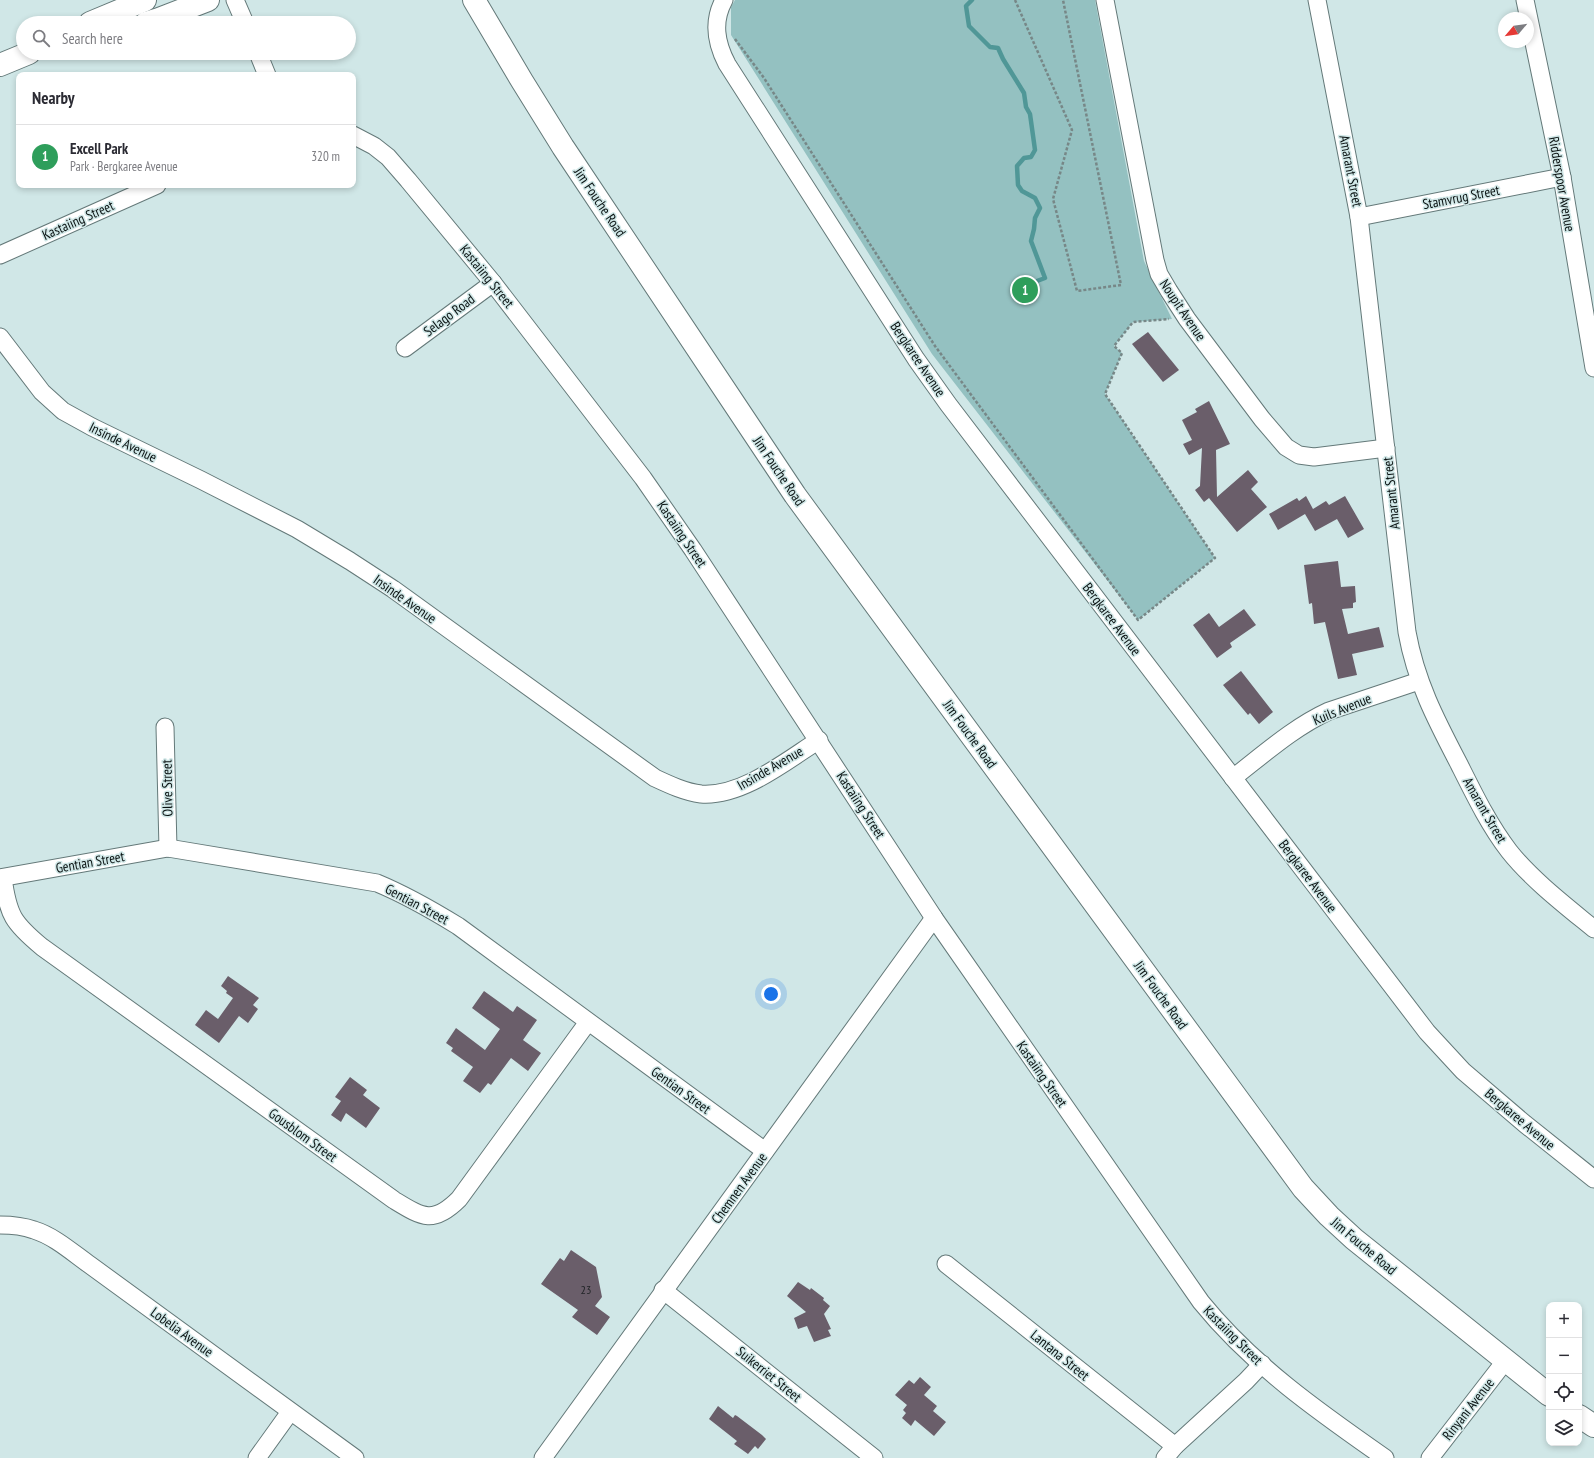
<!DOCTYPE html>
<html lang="en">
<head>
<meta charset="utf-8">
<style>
  :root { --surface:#fff; --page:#f2f2f3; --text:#2b2b33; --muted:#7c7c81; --line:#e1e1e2; --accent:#2563eb }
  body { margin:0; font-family:"PT Sans Narrow",sans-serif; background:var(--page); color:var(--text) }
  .controls { position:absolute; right:12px; bottom:12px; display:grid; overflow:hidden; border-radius:8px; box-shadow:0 2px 6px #0003 }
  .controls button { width:36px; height:36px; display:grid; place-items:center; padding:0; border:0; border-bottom:1px solid var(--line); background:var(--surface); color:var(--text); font:20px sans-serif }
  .compass { position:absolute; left:1498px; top:12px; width:36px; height:36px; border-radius:50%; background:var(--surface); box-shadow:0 2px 6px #0003; rotate:241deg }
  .you { position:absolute; left:771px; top:994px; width:14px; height:14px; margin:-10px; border:3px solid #fff; border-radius:50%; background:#1a73e8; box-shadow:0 0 0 6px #1a73e833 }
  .badge { display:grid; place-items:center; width:26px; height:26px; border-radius:50%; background:var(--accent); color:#fff; font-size:13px; font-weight:700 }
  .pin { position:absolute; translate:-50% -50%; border:2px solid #fff; box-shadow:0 1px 4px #0006 }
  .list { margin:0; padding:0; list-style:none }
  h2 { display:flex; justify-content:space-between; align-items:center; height:52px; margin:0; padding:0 16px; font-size:17px }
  h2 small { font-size:13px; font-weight:400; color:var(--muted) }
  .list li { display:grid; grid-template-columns:26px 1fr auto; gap:12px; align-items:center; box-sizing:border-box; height:64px; padding:0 16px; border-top:1px solid var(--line) }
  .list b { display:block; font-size:15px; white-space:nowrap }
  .list p { margin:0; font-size:13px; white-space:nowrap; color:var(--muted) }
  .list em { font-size:13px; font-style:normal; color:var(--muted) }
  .icon { flex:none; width:22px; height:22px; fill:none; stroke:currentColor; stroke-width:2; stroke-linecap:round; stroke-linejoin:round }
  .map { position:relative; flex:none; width:1594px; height:1458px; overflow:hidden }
  .search { position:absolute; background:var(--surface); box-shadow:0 2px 6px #0003; left:16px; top:16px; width:340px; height:44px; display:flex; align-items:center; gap:10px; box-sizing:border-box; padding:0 14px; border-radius:22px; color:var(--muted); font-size:15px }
  .panel { position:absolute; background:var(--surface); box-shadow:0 2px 6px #0003; left:16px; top:72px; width:340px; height:116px; border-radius:8px }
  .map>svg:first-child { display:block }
</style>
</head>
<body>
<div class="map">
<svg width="1594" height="1458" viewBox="0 0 1594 1458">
  <rect width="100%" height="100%" fill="#d0e7e7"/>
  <polygon fill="#94c1c1" points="735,0 1095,0 1144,261 1172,319 1133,322 1114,346 1122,353 1105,394 1215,558 1138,620 932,354 731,35 731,7"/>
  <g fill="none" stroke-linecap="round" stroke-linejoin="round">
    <polyline stroke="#509797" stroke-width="4.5" points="972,0 966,6 969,26 990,47 998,48 1003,59 1024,93 1026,107 1030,114 1035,150 1031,157 1024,158 1017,166 1018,185 1022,191 1035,198 1040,208 1035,218 1034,229 1031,241 1045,278 1037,281"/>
  </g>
  <g fill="#6a5e6a">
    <polygon points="1148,332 1179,370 1163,382 1132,344"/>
    <polygon points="1209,401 1230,444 1216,450 1217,497 1248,470 1258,482 1251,489 1267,507 1237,532 1209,498 1204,502 1195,490 1200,486 1202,448 1189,455 1183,444 1192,440 1182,420 1197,412 1195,409"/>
    <polygon points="1306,496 1313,509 1326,501 1329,505 1345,496 1364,529 1348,538 1337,519 1315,531 1305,514 1278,530 1269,514 1297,498 1299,501"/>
    <polygon points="1338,561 1341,587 1355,586 1356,602 1353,603 1353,608 1342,609 1348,634 1379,627 1384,647 1352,654 1357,675 1338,679 1325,622 1314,624 1312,603 1309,604 1304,565"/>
    <polygon points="1244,609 1256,625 1230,643 1232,647 1217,658 1193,625 1209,613 1219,627"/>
    <polygon points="1241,671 1273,712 1259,724 1250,713 1248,715 1223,685"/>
    <polygon points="228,976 259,998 253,1005 258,1009 248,1023 239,1016 219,1043 195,1025 206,1010 218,1019 233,998 226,993 227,991 221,986"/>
    <polygon points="484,991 513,1012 517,1006 537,1020 523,1040 541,1053 528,1071 511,1058 491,1085 488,1083 480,1093 463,1081 473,1067 451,1051 453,1048 446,1043 456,1028 485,1050 500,1029 472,1008"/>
    <polygon points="350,1077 367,1090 363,1095 380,1108 366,1128 346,1113 341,1122 331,1115 341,1101 335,1097"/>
    <polygon points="571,1250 596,1267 602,1297 595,1306 610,1317 597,1335 572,1317 578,1310 541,1284 560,1258 564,1261"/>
    <polygon points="798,1282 810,1290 811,1288 824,1298 823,1300 830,1306 824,1314 831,1329 828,1330 831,1336 814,1342 807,1326 798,1329 794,1318 806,1312 787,1296"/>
    <polygon points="920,1377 931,1387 924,1395 937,1406 933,1411 946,1422 934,1436 915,1420 911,1426 902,1418 906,1413 903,1410 907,1405 895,1395 909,1380 914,1384"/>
    <polygon points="718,1406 733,1418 735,1415 737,1416 762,1435 766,1439 758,1449 755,1446 748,1454 734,1444 737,1441 709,1419"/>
  </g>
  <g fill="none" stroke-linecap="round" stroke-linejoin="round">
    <defs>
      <g id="street">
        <polyline points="235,0 245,23"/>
        <path d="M 724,0 C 712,22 716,43 727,64 L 916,359 L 948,404 L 1427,1032 L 1463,1071 L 1525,1124 L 1594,1179"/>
        <polyline points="1105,0 1155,260 1159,274 1169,291 1187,319 1262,419 1286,447 1299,455 1314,457 1386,448"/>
        <path d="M 1317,0 L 1359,217 L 1407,632 C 1416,682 1436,720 1459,764 C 1474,794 1489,825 1509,851 C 1531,879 1566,906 1594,929"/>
        <polyline points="1525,0 1562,177 1594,368"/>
        <polyline points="258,53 267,75"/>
        <path d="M 353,135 L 374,146 L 388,157 L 408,180 L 493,283 L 643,478 L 693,550 L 934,918 L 1201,1302 C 1252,1365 1319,1412 1385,1458"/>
        <polyline points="1359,217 1562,177"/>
        <polyline points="0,255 157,185"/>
        <path d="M 0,337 L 42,392 L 63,411 L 92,427 L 201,480 L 297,529 L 350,561 L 393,589 L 655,778 C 670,785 685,792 701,794 C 742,797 786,761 819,740"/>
        <polyline points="405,348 493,283"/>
        <polyline points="165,727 168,848"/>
        <path d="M 1233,778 C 1264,754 1294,727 1329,711 L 1419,681"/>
        <path d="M 0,878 L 168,848 L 377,883 C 406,895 432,910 458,926 L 765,1151"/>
        <path d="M 3,878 C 8,915 13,923 42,947 L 394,1200 C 422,1217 433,1225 459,1199 L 588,1022"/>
        <path d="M 0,1225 C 12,1225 23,1226 34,1230 C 54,1236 73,1253 90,1265 L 355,1458"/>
        <polyline points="946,1264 1175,1446"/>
        <polyline points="663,1290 874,1458"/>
        <polyline points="257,1458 290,1412"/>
        <polyline points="543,1458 934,918"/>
        <polyline points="1165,1458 1175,1446 1246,1381 1262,1364"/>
        <polyline points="1430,1458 1506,1360"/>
      </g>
      <g id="secondary">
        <polyline points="474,0 522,81 563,147 795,495 1303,1188 1329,1216 1354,1239 1549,1395"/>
        <polyline points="90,23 145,0"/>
        <polyline points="146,23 159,19 208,0"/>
        <polyline points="0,65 29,53"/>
        <polyline points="1579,1416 1594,1426"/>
      </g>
    </defs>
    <use href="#street" stroke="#647979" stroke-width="19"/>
    <use href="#secondary" stroke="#647979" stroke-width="24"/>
    <g stroke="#778787" stroke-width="2.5" stroke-dasharray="3 2" stroke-linecap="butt">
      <polyline points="1015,0 1072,130 1053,199 1077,291 1121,285 1063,0"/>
      <polyline points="735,39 764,78 935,346 1138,620 1215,558 1105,394 1122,353 1114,346 1133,322 1169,319"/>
    </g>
    <use href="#street" stroke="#fff" stroke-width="17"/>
    <use href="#secondary" stroke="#fff" stroke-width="22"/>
  </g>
  <g text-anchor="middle" stroke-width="3" stroke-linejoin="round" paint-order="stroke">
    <g font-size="12" fill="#222528">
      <text x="586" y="1294">23</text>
    </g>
    <g font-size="14" fill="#0a1212" stroke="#d0e7e7">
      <text transform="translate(1351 171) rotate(79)" y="5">Amarant Street</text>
      <text transform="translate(1562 184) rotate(80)" y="5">Ridderspoor Avenue</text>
      <text transform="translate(1461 197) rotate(-11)" y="5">Stamvrug Street</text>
      <text transform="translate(600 202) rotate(56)" y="5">Jim Fouche Road</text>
      <text transform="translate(78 220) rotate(-24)" y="5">Kastaiing Street</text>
      <text transform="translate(487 276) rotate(51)" y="5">Kastaiing Street</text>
      <text transform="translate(1183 310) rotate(56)" y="5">Noupit Avenue</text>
      <text transform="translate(449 315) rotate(-37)" y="5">Selago Road</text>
      <text transform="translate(918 359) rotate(56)" y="5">Bergkaree Avenue</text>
      <text transform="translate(123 442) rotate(26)" y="5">Insinde Avenue</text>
      <text transform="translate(779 471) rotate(56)" y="5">Jim Fouche Road</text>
      <text transform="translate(1391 493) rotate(-96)" y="5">Amarant Street</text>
      <text transform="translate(682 534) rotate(56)" y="5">Kastaiing Street</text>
      <text transform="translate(405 599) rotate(35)" y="5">Insinde Avenue</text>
      <text transform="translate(1112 619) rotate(53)" y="5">Bergkaree Avenue</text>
      <text transform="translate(1342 709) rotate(-22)" y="5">Kuils Avenue</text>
      <text transform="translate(970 734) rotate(54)" y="5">Jim Fouche Road</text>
      <text transform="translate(770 768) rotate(-30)" y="5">Insinde Avenue</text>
      <text transform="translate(167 788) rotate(-91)" y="5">Olive Street</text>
      <text transform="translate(861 805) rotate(57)" y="5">Kastaiing Street</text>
      <text transform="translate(1485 810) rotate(60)" y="5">Amarant Street</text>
      <text transform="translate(90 862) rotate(-10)" y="5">Gentian Street</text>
      <text transform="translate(1308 876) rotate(53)" y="5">Bergkaree Avenue</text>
      <text transform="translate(417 904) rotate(28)" y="5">Gentian Street</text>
      <text transform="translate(1161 995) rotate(54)" y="5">Jim Fouche Road</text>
      <text transform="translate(1042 1074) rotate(55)" y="5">Kastaiing Street</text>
      <text transform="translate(681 1090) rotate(36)" y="5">Gentian Street</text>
      <text transform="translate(1520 1119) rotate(40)" y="5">Bergkaree Avenue</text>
      <text transform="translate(303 1135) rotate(36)" y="5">Gousblom Street</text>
      <text transform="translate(739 1188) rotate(-54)" y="5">Chemnen Avenue</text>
      <text transform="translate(1364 1246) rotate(40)" y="5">Jim Fouche Road</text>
      <text transform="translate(182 1332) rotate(36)" y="5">Lobelia Avenue</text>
      <text transform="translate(1233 1335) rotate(45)" y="5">Kastaiing Street</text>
      <text transform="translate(1060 1355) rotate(39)" y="5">Lantana Street</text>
      <text transform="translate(769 1374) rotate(39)" y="5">Suikerriet Street</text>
      <text transform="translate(1468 1409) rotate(-52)" y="5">Rinyani Avenue</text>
    </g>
  </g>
</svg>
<div class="controls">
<button>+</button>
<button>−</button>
<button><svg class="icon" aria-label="locate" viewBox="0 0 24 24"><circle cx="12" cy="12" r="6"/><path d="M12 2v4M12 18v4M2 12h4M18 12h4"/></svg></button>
<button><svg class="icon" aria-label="layers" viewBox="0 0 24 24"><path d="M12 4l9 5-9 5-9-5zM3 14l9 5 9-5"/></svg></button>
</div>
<svg class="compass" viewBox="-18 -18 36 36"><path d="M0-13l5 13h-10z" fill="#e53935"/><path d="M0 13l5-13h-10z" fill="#7c7c81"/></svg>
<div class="you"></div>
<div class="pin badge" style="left:1025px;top:290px;background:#2e9e5b">1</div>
<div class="search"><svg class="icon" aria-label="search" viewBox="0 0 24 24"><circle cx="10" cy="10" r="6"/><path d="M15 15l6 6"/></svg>Search here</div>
<section class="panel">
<h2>Nearby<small></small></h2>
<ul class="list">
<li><span class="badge" style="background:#2e9e5b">1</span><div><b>Excell Park</b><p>Park · Bergkaree Avenue</p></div><em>320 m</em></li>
</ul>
</section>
</div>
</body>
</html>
